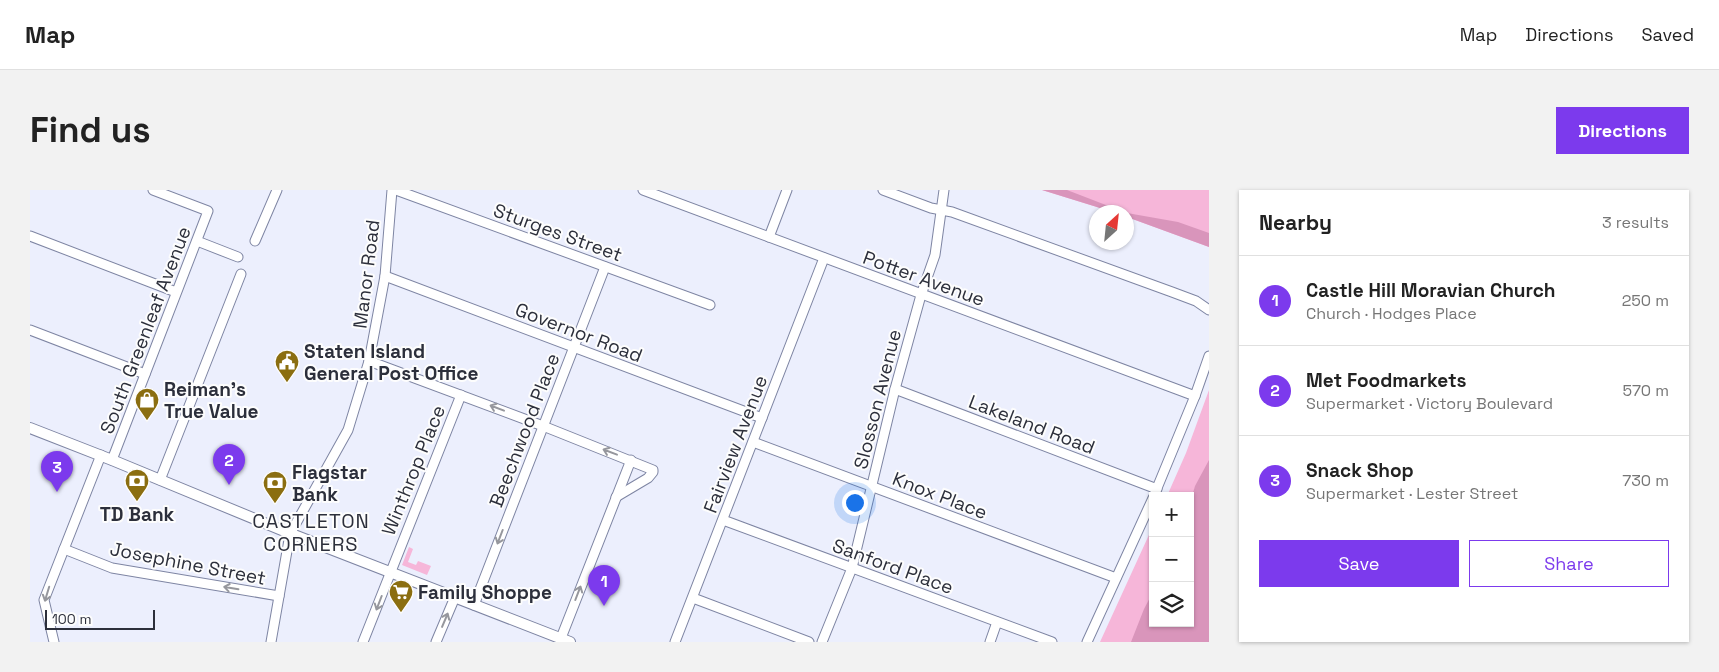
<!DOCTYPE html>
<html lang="en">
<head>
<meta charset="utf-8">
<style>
  :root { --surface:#fff; --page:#f2f2f2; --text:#222; --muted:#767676; --line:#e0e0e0; --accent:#7c3aed }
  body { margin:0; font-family:"Space Grotesk",sans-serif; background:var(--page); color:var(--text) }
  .controls { position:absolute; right:15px; bottom:15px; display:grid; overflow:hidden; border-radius:0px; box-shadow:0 1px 4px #0004 }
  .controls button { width:45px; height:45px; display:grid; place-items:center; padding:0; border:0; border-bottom:1px solid var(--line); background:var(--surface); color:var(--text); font:25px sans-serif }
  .compass { position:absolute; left:1059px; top:15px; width:45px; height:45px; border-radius:50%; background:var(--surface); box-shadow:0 1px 4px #0004; rotate:27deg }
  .scale { position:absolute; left:15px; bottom:12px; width:110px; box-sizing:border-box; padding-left:5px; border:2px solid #2c2f3b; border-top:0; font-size:14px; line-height:18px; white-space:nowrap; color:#2c2f3b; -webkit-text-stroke:4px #fdfdfd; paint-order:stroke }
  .you { position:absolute; left:824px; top:312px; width:18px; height:18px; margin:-12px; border:4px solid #fff; border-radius:50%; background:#1a73e8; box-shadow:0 0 0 8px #1a73e833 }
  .badge { display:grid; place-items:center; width:32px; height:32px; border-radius:50%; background:var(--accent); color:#fff; font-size:16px; font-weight:700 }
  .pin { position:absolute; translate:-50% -41px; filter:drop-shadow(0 1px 2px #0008) }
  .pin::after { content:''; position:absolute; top:26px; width:18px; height:15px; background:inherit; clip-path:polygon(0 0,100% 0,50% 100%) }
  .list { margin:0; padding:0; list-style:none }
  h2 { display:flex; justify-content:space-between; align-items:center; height:65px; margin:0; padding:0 20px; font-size:21px }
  h2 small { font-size:16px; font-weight:400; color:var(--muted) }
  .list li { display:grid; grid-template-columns:32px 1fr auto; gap:15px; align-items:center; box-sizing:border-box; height:90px; padding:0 20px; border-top:1px solid var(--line) }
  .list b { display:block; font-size:19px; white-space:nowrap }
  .list p { margin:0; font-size:16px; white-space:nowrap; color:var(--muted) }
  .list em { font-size:16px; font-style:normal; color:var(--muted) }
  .actions { display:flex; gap:10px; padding:15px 20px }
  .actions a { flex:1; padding:11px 0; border:1px solid var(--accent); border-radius:0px; text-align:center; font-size:18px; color:var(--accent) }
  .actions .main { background:var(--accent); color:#fff }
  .icon { flex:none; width:28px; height:28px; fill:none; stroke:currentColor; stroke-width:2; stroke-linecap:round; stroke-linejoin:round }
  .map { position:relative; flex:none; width:1179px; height:452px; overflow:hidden; border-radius:0px }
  header { display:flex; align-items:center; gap:30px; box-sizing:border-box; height:70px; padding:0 25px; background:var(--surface); border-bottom:1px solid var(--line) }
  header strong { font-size:24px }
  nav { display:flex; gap:28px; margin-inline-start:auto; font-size:18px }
  .intro { display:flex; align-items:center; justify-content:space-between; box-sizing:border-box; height:120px; padding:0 30px }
  h1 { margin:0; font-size:35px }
  .button { padding:12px 22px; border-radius:0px; background:var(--accent); color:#fff; font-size:18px; font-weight:700 }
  main { display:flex; gap:30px; padding:0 30px }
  aside { flex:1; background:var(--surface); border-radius:0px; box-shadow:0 1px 4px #0004 }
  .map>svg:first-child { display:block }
</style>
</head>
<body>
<header>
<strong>Map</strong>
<nav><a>Map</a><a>Directions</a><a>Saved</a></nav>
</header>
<div class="intro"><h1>Find us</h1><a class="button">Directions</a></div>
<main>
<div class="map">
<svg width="1179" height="452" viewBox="0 0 1179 452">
  <rect width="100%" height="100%" fill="#eceffd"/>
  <g fill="#f6b6d9">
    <polygon points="1012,0 1179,0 1179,57 1097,27 1096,22 1083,22"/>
    <polygon points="1179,200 1179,452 1070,452 1123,336 1123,433 1160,433 1160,306 1137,306 1156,263"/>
    <polygon points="379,357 383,359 378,372 386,375 388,371 401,376 397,385 372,375"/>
  </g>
  <g fill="#d995bb">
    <polygon points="1012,0 1037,0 1094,22 1083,22"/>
    <polygon points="1097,23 1148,32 1179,43 1179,57 1097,27"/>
    <polygon points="1179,270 1179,452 1101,452 1114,419 1123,402 1123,433 1160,433 1160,313 1165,296"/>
  </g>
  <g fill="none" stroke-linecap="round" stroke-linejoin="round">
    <defs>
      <g id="minor">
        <polyline points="366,0 680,115"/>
        <polyline points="613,0 1165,206"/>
        <polyline points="853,0 901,18 922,22 1142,102 1166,111 1179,120"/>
        <polyline points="0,46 146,102"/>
        <polyline points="739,47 757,0"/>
        <polyline points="167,51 208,67"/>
        <polyline points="225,51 247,0"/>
        <polyline points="355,86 732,228"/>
        <polyline points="0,140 115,184"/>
        <polyline points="339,171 513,236 623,280 623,282 618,288 586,307"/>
        <polyline points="865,199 1127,299"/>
        <polyline points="723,252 1086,388"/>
        <polyline points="82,270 178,21 123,0"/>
        <polyline points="130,290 211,84"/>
        <polyline points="1125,303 1165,206 1179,166"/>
        <polyline points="693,330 1022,452"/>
        <polyline points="34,359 82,378 249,406"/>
        <polyline points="663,408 779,452"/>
        <polyline points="444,415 575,77"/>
        <polyline points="531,448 601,270"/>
        <polyline points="24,452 14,410 71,265"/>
        <polyline points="241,452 260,344 318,240 339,171 355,86 362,0"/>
        <polyline points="333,452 431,205"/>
        <polyline points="406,452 425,407"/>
        <polyline points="645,452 794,68"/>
        <polyline points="792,452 822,378 865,199 891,105 905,65 914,0"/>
        <polyline points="960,452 967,432"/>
        <polyline points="1057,452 1123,308"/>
      </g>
      <polyline id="major" points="0,238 82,270 254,341 540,452"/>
    </defs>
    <use href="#minor" stroke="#7e85a3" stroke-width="11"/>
    <use href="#major" stroke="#7e85a3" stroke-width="12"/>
    <use href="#minor" stroke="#fff" stroke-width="9"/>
    <use href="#major" stroke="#fff" stroke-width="10"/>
  </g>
  <defs><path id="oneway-shaft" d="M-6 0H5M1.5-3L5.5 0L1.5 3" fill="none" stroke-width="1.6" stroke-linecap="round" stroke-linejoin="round" transform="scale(1.25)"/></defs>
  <g stroke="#96979d">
    <use href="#oneway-shaft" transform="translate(467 218) rotate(-159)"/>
    <use href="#oneway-shaft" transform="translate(580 262) rotate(-159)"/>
    <use href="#oneway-shaft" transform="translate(470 347) rotate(111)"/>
    <use href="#oneway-shaft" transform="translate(201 398) rotate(-171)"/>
    <use href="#oneway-shaft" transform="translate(548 403) rotate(-69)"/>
    <use href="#oneway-shaft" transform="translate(17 404) rotate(107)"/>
    <use href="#oneway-shaft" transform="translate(349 413) rotate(111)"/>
    <use href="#oneway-shaft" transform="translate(415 430) rotate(-67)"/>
  </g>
  <defs>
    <symbol id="civic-pin" viewBox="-11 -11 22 30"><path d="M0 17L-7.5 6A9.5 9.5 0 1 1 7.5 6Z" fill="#8b6e10" stroke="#fdfdfd"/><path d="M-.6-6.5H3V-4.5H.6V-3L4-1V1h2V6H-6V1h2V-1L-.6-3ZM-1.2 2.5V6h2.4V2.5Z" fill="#fff"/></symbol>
    <symbol id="shop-pin" viewBox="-11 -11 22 30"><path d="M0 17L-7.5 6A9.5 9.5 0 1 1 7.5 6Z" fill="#8b6e10" stroke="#fdfdfd"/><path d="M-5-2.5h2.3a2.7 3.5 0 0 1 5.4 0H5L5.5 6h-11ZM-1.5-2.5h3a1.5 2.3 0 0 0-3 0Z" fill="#fff"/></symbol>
    <symbol id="bank-pin" viewBox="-11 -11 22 30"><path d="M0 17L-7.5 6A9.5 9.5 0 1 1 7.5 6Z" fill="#8b6e10" stroke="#fdfdfd"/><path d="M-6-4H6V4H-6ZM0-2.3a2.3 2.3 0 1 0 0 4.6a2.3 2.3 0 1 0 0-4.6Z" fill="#fff"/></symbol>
    <symbol id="supermarket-pin" viewBox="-11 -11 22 30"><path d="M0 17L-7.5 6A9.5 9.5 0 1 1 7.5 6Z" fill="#8b6e10" stroke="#fdfdfd"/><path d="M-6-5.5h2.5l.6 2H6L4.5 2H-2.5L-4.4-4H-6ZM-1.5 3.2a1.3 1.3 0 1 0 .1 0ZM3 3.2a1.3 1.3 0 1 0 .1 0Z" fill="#fff"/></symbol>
  </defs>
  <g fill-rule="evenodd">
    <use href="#civic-pin" x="243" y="158" width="28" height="38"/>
    <use href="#shop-pin" x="103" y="196" width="28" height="38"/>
    <use href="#bank-pin" x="93" y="277" width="28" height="38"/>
    <use href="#bank-pin" x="231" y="279" width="28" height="38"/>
    <use href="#supermarket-pin" x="357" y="388" width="28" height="38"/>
  </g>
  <g text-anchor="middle" stroke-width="4" stroke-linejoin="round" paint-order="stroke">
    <g font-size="19" fill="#2c2f3b" stroke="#fdfdfd">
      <text transform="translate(528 42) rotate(20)" y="7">Sturges Street</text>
      <text transform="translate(336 84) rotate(-83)" y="7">Manor Road</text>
      <text transform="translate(894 88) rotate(20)" y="7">Potter Avenue</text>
      <text transform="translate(115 140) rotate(-69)" y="7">South Greenleaf Avenue</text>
      <text transform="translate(549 142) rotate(21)" y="7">Governor Road</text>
      <text transform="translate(847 209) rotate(-76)" y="7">Slosson Avenue</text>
      <text transform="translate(1002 234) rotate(21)" y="7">Lakeland Road</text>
      <text transform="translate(494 240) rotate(-69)" y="7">Beechwood Place</text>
      <text transform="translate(705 254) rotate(-69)" y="7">Fairview Avenue</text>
      <text transform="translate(383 280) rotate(-68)" y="7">Winthrop Place</text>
      <text transform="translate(910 305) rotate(21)" y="7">Knox Place</text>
      <text transform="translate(158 373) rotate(11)" y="7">Josephine Street</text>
      <text transform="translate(863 376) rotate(20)" y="7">Sanford Place</text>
    </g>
    <g font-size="19" font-weight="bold" fill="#2c2f3b" stroke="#fdfdfd" text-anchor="start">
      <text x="274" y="168">Staten Island<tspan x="274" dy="22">General Post Office</tspan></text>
      <text x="134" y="206">Reiman's<tspan x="134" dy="22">True Value</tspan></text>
      <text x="262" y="289">Flagstar<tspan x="262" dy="22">Bank</tspan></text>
      <text x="107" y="331" text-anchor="middle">TD Bank</text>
      <text x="388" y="409">Family Shoppe</text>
    </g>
    <g font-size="20" letter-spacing="1" fill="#2c2f3b" stroke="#fdfdfd">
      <text x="281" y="338">CASTLETON<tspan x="281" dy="23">CORNERS</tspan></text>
    </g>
  </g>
</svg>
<div class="controls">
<button>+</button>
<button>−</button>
<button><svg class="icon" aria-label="layers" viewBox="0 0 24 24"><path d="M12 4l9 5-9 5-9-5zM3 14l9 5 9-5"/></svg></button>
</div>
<svg class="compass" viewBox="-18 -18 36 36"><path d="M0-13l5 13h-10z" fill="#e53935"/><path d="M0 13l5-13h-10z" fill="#767676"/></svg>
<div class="scale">100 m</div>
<div class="you"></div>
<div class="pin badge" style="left:574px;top:416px">1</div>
<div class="pin badge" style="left:199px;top:295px">2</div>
<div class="pin badge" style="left:27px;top:302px">3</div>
</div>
<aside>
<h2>Nearby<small>3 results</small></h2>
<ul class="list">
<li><span class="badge">1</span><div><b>Castle Hill Moravian Church</b><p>Church · Hodges Place</p></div><em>250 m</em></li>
<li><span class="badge">2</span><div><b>Met Foodmarkets</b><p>Supermarket · Victory Boulevard</p></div><em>570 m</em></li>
<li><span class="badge">3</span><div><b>Snack Shop</b><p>Supermarket · Lester Street</p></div><em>730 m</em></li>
</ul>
<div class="actions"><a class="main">Save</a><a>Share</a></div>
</aside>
</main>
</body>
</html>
